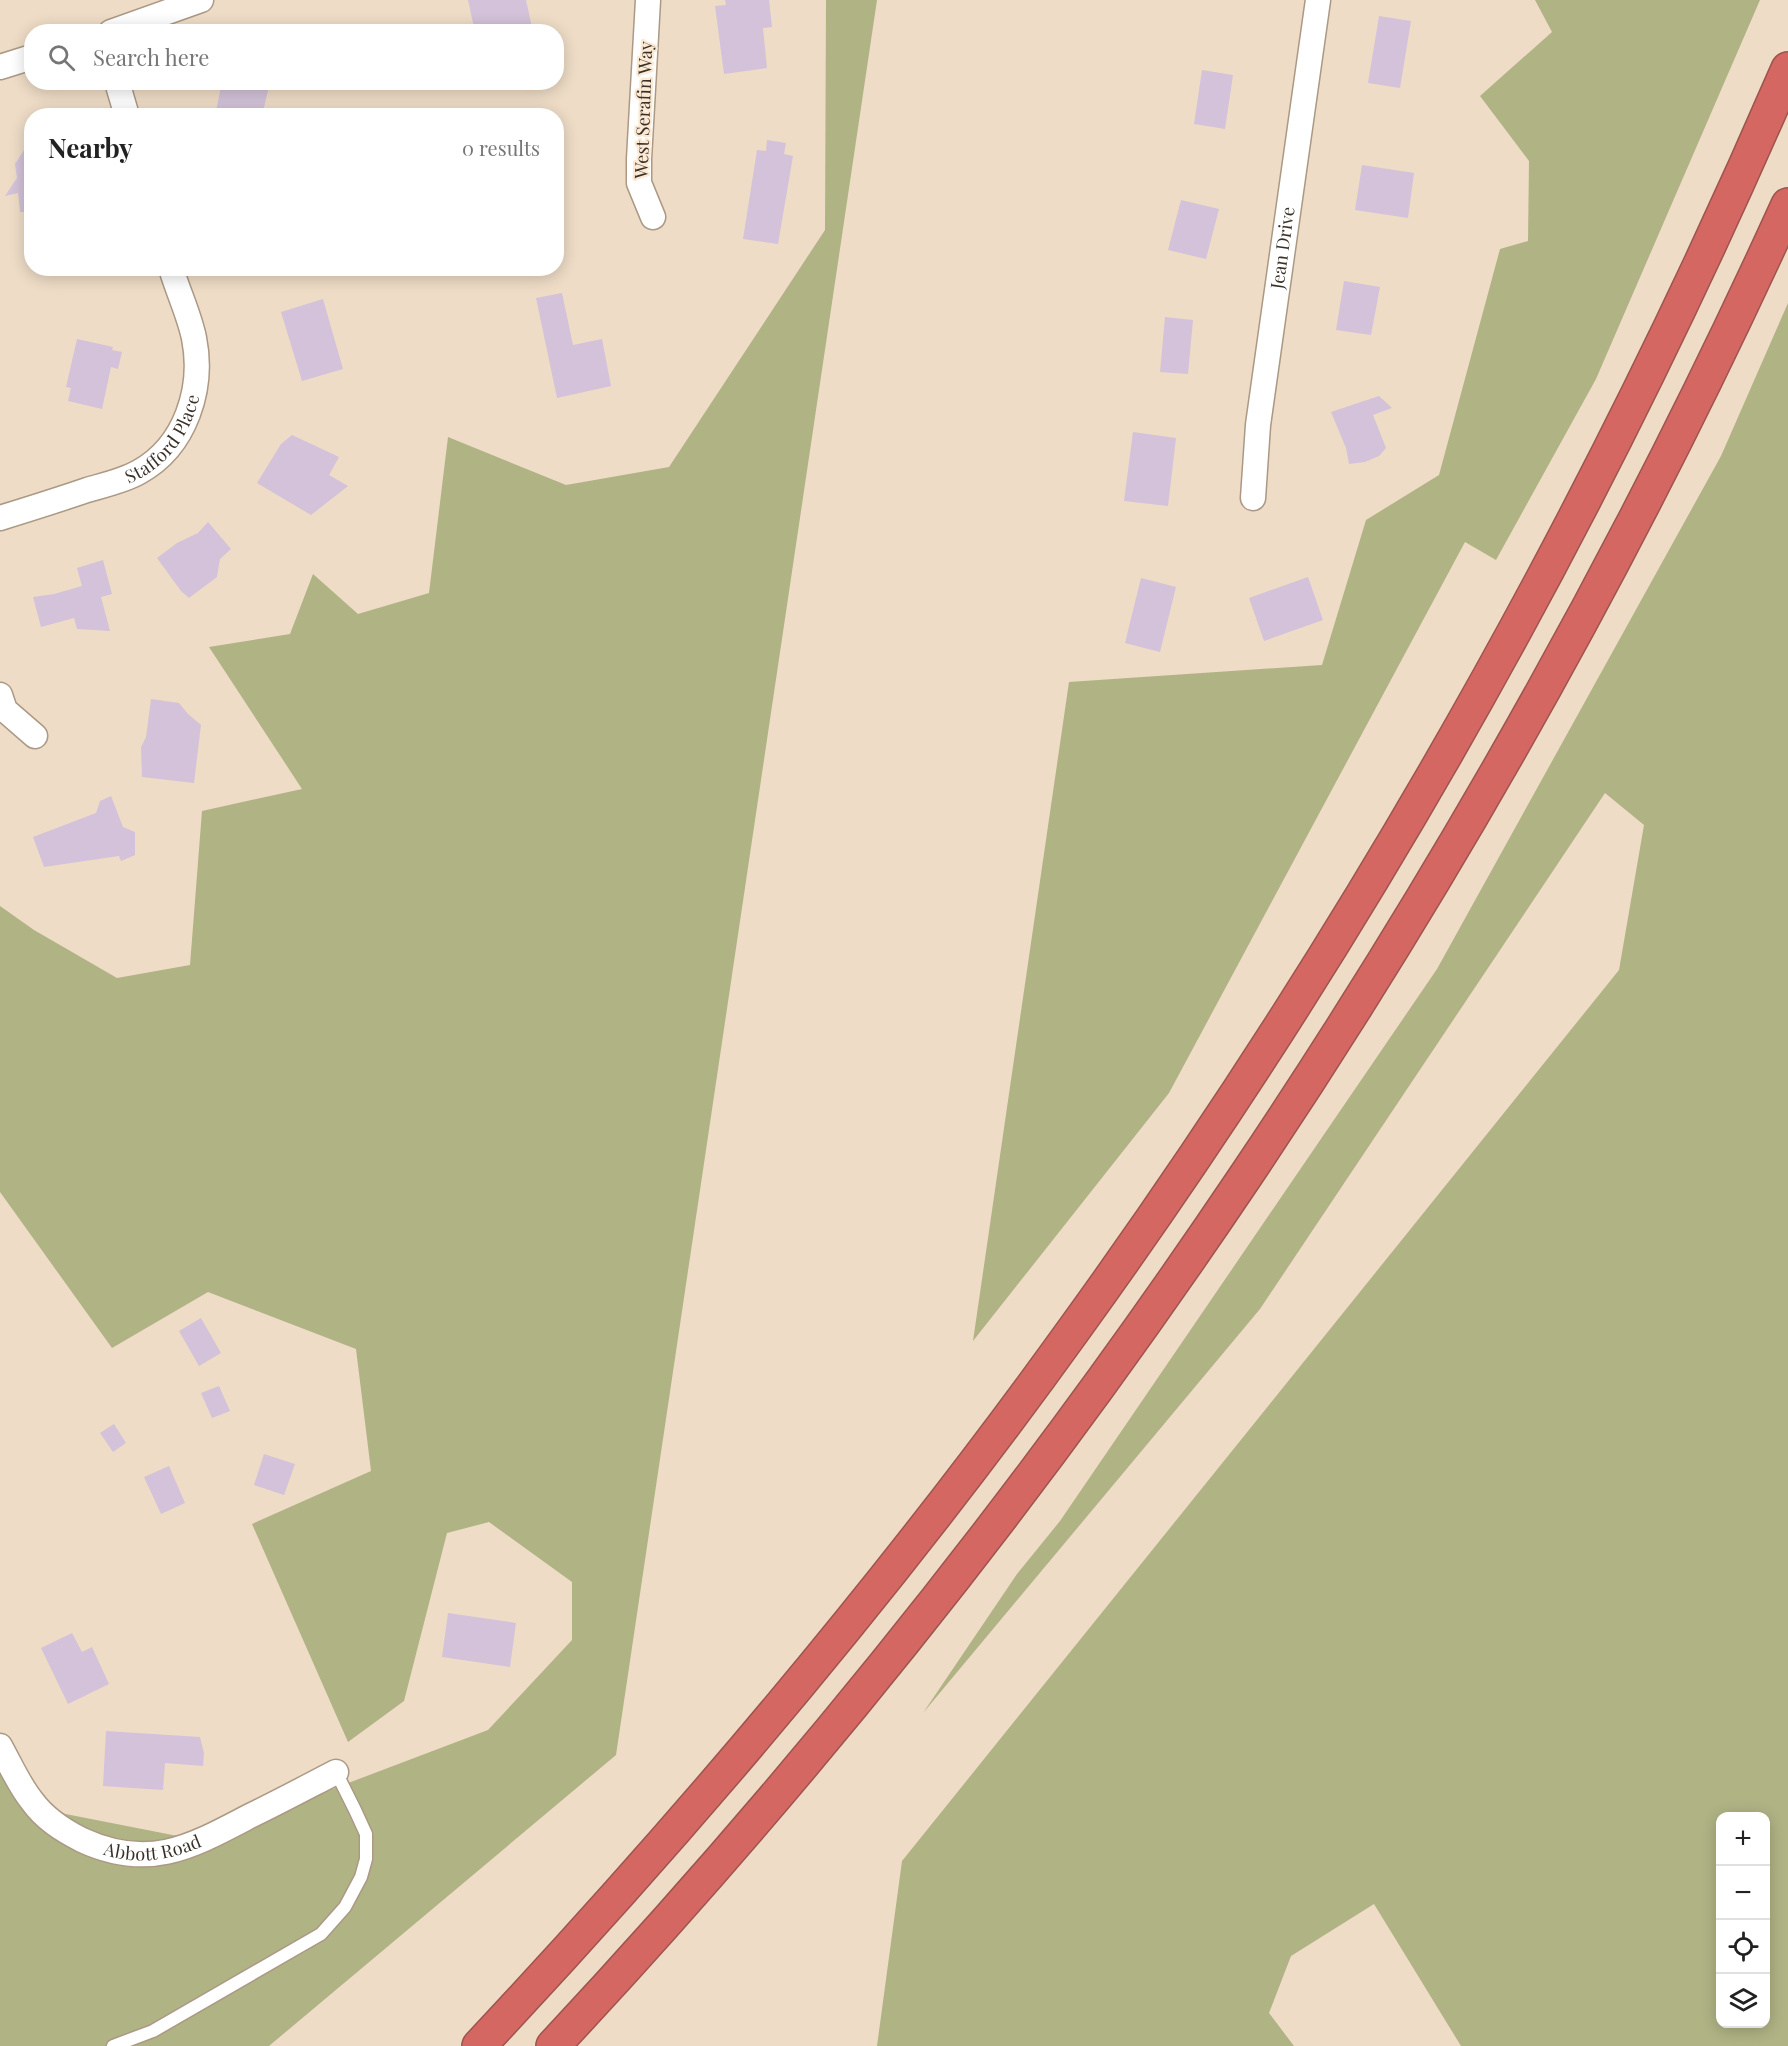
<!DOCTYPE html>
<html lang="en">
<head>
<meta charset="utf-8">
<style>
  :root { --surface:#fff; --page:#f2f2f2; --text:#222; --muted:#767676; --line:#e0e0e0 }
  body { margin:0; font-family:"Playfair Display",serif; background:var(--page); color:var(--text) }
  .controls { position:absolute; right:18px; bottom:18px; display:grid; overflow:hidden; border-radius:12px; box-shadow:0 3px 15px #0003 }
  .controls button { width:54px; height:54px; display:grid; place-items:center; padding:0; border:0; border-bottom:2px solid var(--line); background:var(--surface); color:var(--text); font:30px sans-serif }
  .list { margin:0; padding:0; list-style:none }
  h2 { display:flex; justify-content:space-between; align-items:center; height:78px; margin:0; padding:0 24px; font-size:26px }
  h2 small { font-size:20px; font-weight:400; color:var(--muted) }
  .icon { flex:none; width:33px; height:33px; fill:none; stroke:currentColor; stroke-width:2; stroke-linecap:round; stroke-linejoin:round }
  .map { position:relative; flex:none; width:1788px; height:2046px; overflow:hidden }
  .search { position:absolute; background:var(--surface); box-shadow:0 3px 15px #0003; left:24px; top:24px; width:540px; height:66px; display:flex; align-items:center; gap:15px; box-sizing:border-box; padding:0 21px; border-radius:24px; color:var(--muted); font-size:22px }
  .panel { position:absolute; background:var(--surface); box-shadow:0 3px 15px #0003; left:24px; top:108px; width:540px; height:168px; border-radius:24px }
  .map>svg:first-child { display:block }
</style>
</head>
<body>
<div class="map">
<svg width="1788" height="2046" viewBox="0 0 1788 2046">
  <rect width="100%" height="100%" fill="#eedcc6"/>
  <g fill="#b0b384" fill-rule="evenodd">
    <polygon points="826,0 877,0 616,1755 269,2046 0,2046 0,1739 35,1808 198,1840 488,1730 572,1640 572,1582 489,1522 447,1533 404,1701 348,1742 252,1524 371,1471 356,1349 208,1292 112,1348 0,1192 0,906 34,930 117,978 190,965 202,811 302,789 209,647 290,634 313,574 358,614 429,593 448,437 566,485 669,467 825,230"/>
    <polygon points="1535,0 1760,0 1596,379 1496,560 1465,542 1169,1093 973,1341 1069,682 1322,665 1366,520 1439,475 1500,249 1528,241 1529,161 1480,96 1552,32"/>
    <path d="M 1788,303 L 1788,2046 L 1461,2046 L 1374,1904 L 1291,1956 L 1269,2013 L 1294,2046 L 877,2046 L 902,1861 L 1619,970 L 1644,825 L 1605,793 L 1260,1309 L 923,1713 L 1017,1574 L 1060,1521 L 1437,969 L 1721,456 ZM 1720,1816 L 1766,1816 L 1766,2024 L 1720,2024 Z"/>
  </g>
  <g fill="#d3c2d9">
    <polygon points="468,0 526,0 533,32 475,32"/>
    <polygon points="725,0 769,0 772,27 763,28 767,68 724,74 715,6 726,5"/>
    <polygon points="1379,16 1411,21 1400,88 1368,83"/>
    <polygon points="1202,70 1233,75 1225,129 1194,124"/>
    <polygon points="222,82 270,82 262,116 215,116"/>
    <polygon points="32,138 32,212 20,212 18,193 5,196 17,178 15,164"/>
    <polygon points="767,140 786,143 784,154 793,156 778,244 743,239 757,150 766,151"/>
    <polygon points="1362,165 1414,173 1408,218 1355,210"/>
    <polygon points="1181,200 1219,209 1206,259 1168,250"/>
    <polygon points="1344,281 1380,287 1371,335 1336,330"/>
    <polygon points="562,293 573,345 602,339 611,386 557,398 536,298"/>
    <polygon points="323,299 343,369 302,381 281,312"/>
    <polygon points="1165,317 1193,320 1188,374 1160,372"/>
    <polygon points="77,339 113,347 112,350 122,352 118,369 111,367 102,409 68,401 71,388 66,387"/>
    <polygon points="1379,396 1392,408 1373,415 1386,448 1379,456 1365,462 1349,464 1346,448 1331,412"/>
    <polygon points="1133,432 1176,438 1168,506 1124,501"/>
    <polygon points="292,435 339,457 329,475 348,486 311,515 257,483 281,444"/>
    <polygon points="208,522 231,549 220,559 217,577 189,598 181,591 157,558 177,543 198,533"/>
    <polygon points="103,560 112,594 101,597 110,631 77,629 74,618 41,627 33,597 54,594 82,586 77,568"/>
    <polygon points="1308,577 1323,620 1264,641 1249,598"/>
    <polygon points="1141,578 1176,587 1160,652 1125,643"/>
    <polygon points="151,699 179,703 188,714 201,725 194,783 142,777 141,747 146,737"/>
    <polygon points="111,796 123,827 135,832 135,855 121,861 119,856 44,867 33,837 96,813 100,801"/>
    <polygon points="201,1318 221,1353 199,1366 179,1331"/>
    <polygon points="219,1386 230,1411 212,1418 201,1393"/>
    <polygon points="114,1424 126,1443 113,1452 100,1433"/>
    <polygon points="264,1454 295,1464 284,1495 254,1485"/>
    <polygon points="169,1466 185,1503 161,1514 144,1477"/>
    <polygon points="448,1613 516,1623 510,1667 442,1657"/>
    <polygon points="72,1633 82,1652 92,1647 109,1684 68,1704 41,1648"/>
    <polygon points="106,1731 200,1737 204,1753 203,1766 165,1763 163,1790 103,1786"/>
  </g>
  <g fill="none" stroke-linecap="round" stroke-linejoin="round">
    <defs>
      <polyline id="lane" points="113,2046 153,2031 321,1934 345,1907 361,1877 366,1859 366,1834 355,1810 336,1772"/>
      <g id="street">
        <polyline points="648,0 639,159 639,183 653,217"/>
        <polyline points="111,32 201,0"/>
        <polyline points="0,67 32,57"/>
        <polyline points="117,82 127,116"/>
        <path id="s1" d="M 1253,498 L 1258,425 L 1318,0"/>
        <path id="s2" d="M 0,518 C 29,509 58,500 87,490 C 104,485 123,481 139,472 C 186,446 204,388 194,338 C 189,314 178,292 171,268"/>
        <polyline points="0,695 5,710 35,736"/>
        <path id="s3" d="M 0,1746 C 10,1764 19,1785 32,1801 C 45,1819 62,1830 82,1840 C 149,1871 191,1847 250,1816 C 279,1802 307,1787 336,1772"/>
      </g>
      <g id="highway">
        <path d="M 479,2046 C 692,1819 893,1581 1075,1328 C 1358,937 1597,512 1788,69"/>
        <path d="M 553,2046 C 1061,1503 1480,883 1788,205"/>
      </g>
    </defs>
    <use href="#lane" stroke="#ab9985" stroke-width="15"/>
    <use href="#street" stroke="#ab9985" stroke-width="27"/>
    <use href="#highway" stroke="#9e544e" stroke-width="36"/>
    <use href="#lane" stroke="#fff" stroke-width="12"/>
    <use href="#street" stroke="#fff" stroke-width="24"/>
    <use href="#highway" stroke="#d56762" stroke-width="33"/>
  </g>
  <g text-anchor="middle" stroke-width="4.5" stroke-linejoin="round" paint-order="stroke">
    <g font-size="18" fill="#393129" stroke="#fce9d3">
      <text transform="translate(644 110) rotate(-88)" y="6">West Serafin Way</text>
      <text dy="6" stroke="none"><textPath href="#s1" startOffset="252">Jean Drive</textPath></text>
      <text dy="6" stroke="none"><textPath href="#s2" startOffset="188">Stafford Place</textPath></text>
      <text dy="6" stroke="none"><textPath href="#s3" startOffset="201">Abbott Road</textPath></text>
    </g>
  </g>
</svg>
<div class="controls">
<button>+</button>
<button>−</button>
<button><svg class="icon" aria-label="locate" viewBox="0 0 24 24"><circle cx="12" cy="12" r="6"/><path d="M12 2v4M12 18v4M2 12h4M18 12h4"/></svg></button>
<button><svg class="icon" aria-label="layers" viewBox="0 0 24 24"><path d="M12 4l9 5-9 5-9-5zM3 14l9 5 9-5"/></svg></button>
</div>
<div class="search"><svg class="icon" aria-label="search" viewBox="0 0 24 24"><circle cx="10" cy="10" r="6"/><path d="M15 15l6 6"/></svg>Search here</div>
<section class="panel">
<h2>Nearby<small>0 results</small></h2>
<ul class="list">
</ul>
</section>
</div>
</body>
</html>
